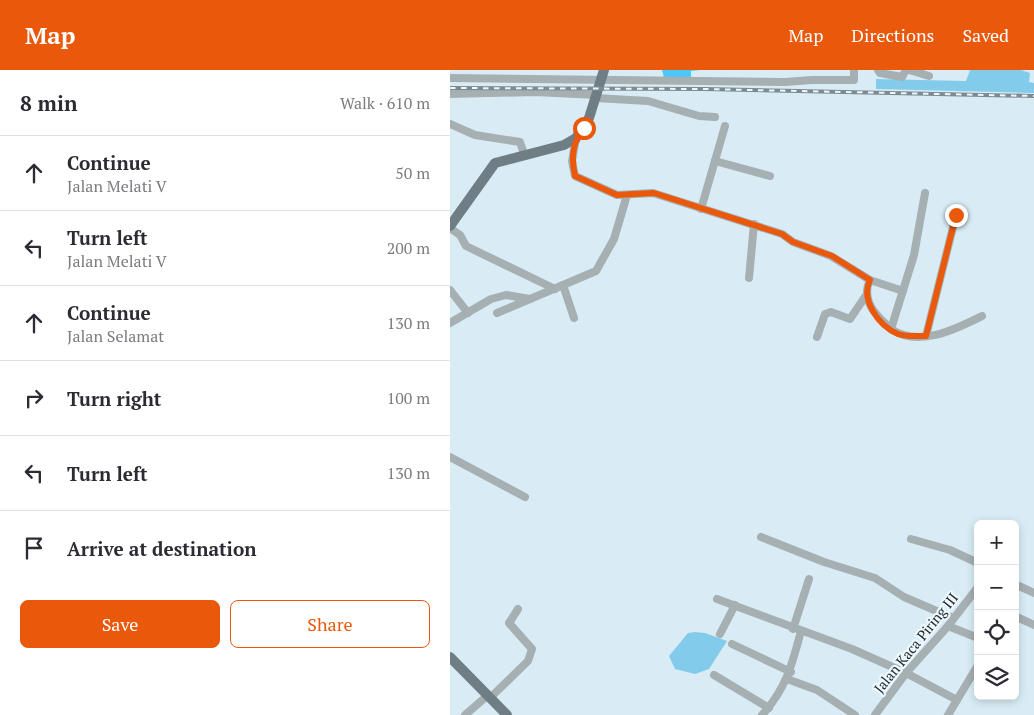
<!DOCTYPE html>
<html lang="en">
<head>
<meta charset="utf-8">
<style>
  :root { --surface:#fff; --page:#f7f7f7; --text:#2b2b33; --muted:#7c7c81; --line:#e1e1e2; --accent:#ea580c }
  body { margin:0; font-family:"PT Serif",serif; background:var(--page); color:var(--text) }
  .controls { position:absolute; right:15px; bottom:15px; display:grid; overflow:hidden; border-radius:8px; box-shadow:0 2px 8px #0003 }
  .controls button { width:45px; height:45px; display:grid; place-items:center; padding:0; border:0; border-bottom:1px solid var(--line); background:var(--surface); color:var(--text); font:25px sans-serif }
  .stop { position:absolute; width:15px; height:15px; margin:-11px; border:4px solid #ea580c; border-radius:50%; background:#fff }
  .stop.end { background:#ea580c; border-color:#fff; box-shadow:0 1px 5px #0008 }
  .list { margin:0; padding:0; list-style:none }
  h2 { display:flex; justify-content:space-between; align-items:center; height:65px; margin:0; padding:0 20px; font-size:21px }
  h2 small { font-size:16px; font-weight:400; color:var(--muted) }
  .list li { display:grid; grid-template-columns:32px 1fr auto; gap:15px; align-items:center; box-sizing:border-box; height:75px; padding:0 20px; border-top:1px solid var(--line) }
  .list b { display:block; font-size:19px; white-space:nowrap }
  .list p { margin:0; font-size:16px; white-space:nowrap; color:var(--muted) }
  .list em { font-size:16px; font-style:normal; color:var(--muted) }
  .actions { display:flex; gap:10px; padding:15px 20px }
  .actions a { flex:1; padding:11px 0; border:1px solid var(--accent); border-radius:8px; text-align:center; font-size:18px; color:var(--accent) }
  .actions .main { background:var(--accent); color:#fff }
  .icon { flex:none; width:28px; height:28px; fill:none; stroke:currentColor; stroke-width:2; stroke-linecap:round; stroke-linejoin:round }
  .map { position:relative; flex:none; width:584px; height:645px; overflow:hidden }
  header { display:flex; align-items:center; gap:30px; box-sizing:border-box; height:70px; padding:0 25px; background:var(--accent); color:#fff }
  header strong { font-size:24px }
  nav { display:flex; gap:28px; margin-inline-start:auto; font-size:18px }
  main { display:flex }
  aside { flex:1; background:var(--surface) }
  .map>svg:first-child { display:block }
</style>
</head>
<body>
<header>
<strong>Map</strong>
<nav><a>Map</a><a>Directions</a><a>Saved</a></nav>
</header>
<main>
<aside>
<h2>8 min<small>Walk · 610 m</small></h2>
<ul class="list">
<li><svg class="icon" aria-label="ahead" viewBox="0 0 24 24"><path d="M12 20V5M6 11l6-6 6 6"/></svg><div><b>Continue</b><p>Jalan Melati V</p></div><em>50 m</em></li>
<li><svg class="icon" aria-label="left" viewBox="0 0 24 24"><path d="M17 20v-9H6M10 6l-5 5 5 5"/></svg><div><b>Turn left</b><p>Jalan Melati V</p></div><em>200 m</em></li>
<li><svg class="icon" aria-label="ahead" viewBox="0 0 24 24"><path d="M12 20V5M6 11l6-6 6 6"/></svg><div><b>Continue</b><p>Jalan Selamat</p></div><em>130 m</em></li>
<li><svg class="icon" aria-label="right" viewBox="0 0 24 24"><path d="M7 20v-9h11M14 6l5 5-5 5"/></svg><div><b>Turn right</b></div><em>100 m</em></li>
<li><svg class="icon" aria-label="left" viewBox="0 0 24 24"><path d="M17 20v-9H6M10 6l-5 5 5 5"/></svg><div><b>Turn left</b></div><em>130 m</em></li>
<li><svg class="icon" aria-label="arrive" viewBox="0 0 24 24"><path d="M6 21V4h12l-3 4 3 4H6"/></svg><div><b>Arrive at destination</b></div></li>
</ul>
<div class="actions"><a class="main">Save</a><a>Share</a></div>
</aside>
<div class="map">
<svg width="584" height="645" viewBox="0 0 584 645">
  <rect width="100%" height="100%" fill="#d9ecf5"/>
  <g fill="#83cbeb">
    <polygon points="520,0 571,0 580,3 579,12 584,13 584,23 426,19 426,9 516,11"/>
    <polygon points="245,562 255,563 277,571 259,599 245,604 225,599 219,586 238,563"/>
  </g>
  <polygon fill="#4cc8f8" points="212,0 250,0 241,1 241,9 214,8"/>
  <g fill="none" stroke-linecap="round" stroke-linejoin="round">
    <g stroke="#a6afb2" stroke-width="8">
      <polyline points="428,0 430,3 452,7 456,0"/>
      <polyline points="459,0 479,6"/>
      <polyline points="0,8 335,12 362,10 404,10 404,0"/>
      <polyline points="0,24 85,22 147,25"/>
      <polyline points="146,28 198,31 249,46 265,47"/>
      <polyline points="0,54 25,65 70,72 74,84"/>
      <polyline points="126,68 122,91 125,106 167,125 203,123 332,164 343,172 381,186 420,210 453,221"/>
      <polyline points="265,91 320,106"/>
      <path d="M 475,123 L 464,185 L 441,259 C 469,278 506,259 532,246"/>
      <polyline points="251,139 275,56"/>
      <polyline points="0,158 10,165 16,176 105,219"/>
      <polyline points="299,208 304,154"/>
      <path d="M 420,210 C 410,231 427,246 441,259"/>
      <polyline points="113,215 124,248"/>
      <polyline points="0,220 18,243"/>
      <polyline points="47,243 146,201 164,169 177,125"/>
      <polyline points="0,253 41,229 56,225 80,229"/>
      <polyline points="476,266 506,145"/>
      <polyline points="367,267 375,244 381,242 400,249 417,224"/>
      <polyline points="0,387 75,427"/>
      <polyline points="311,467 374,492 425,508 454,527 503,548"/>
      <polyline points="461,469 500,480 528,493"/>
      <polyline points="565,514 584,523"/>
      <polyline points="267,529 402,579 456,603 507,630"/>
      <polyline points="565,546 584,555"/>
      <polyline points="498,556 528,568"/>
      <polyline points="343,559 359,509"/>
      <polyline points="270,564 285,535"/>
      <polyline points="282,574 341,602"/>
      <polyline points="264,605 319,638"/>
      <polyline points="337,609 367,620 405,645"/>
      <polyline points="40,628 78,591 82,579 59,553 68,539"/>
      <polyline points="15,645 37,626"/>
      <path d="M 312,645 C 336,619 342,595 351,561"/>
      <polyline points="425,645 456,603 498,556 528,517"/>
      <polyline points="498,645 528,595"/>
    </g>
    <g stroke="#6f7e85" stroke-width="10">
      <polyline points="0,156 45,93 114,75 126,68 139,48 154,0"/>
      <polyline points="0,587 57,645"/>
    </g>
    <defs>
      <polyline id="rail" points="0,18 254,19 584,26"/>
    </defs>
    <use href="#rail" stroke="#7d8a90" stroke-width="4"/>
    <use href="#rail" stroke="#ecf8fe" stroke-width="2" stroke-dasharray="5.5" stroke-linecap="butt"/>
  </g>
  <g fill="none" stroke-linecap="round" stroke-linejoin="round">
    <path stroke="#ea580c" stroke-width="6" d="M 134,58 C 122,73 121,88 125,106 L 167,125 L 204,123 L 332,164 L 343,172 L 382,186 L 420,210 C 410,230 429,256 448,264 C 456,267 467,266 476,266 L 506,145"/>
  </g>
  <g text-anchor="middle" stroke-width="4.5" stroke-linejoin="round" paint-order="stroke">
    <g font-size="14" fill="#20272a" stroke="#ecf8fe">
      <text transform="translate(466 573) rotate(-51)" y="5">Jalan Kaca Piring III</text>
    </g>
  </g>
</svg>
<div class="controls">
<button>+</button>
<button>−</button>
<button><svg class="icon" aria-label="locate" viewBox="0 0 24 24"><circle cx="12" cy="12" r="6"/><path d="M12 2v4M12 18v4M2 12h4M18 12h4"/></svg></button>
<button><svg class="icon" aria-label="layers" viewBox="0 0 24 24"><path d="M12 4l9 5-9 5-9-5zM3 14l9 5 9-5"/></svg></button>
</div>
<div class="stop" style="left:134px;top:58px"></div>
<div class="stop end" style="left:506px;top:145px"></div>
</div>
</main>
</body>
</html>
